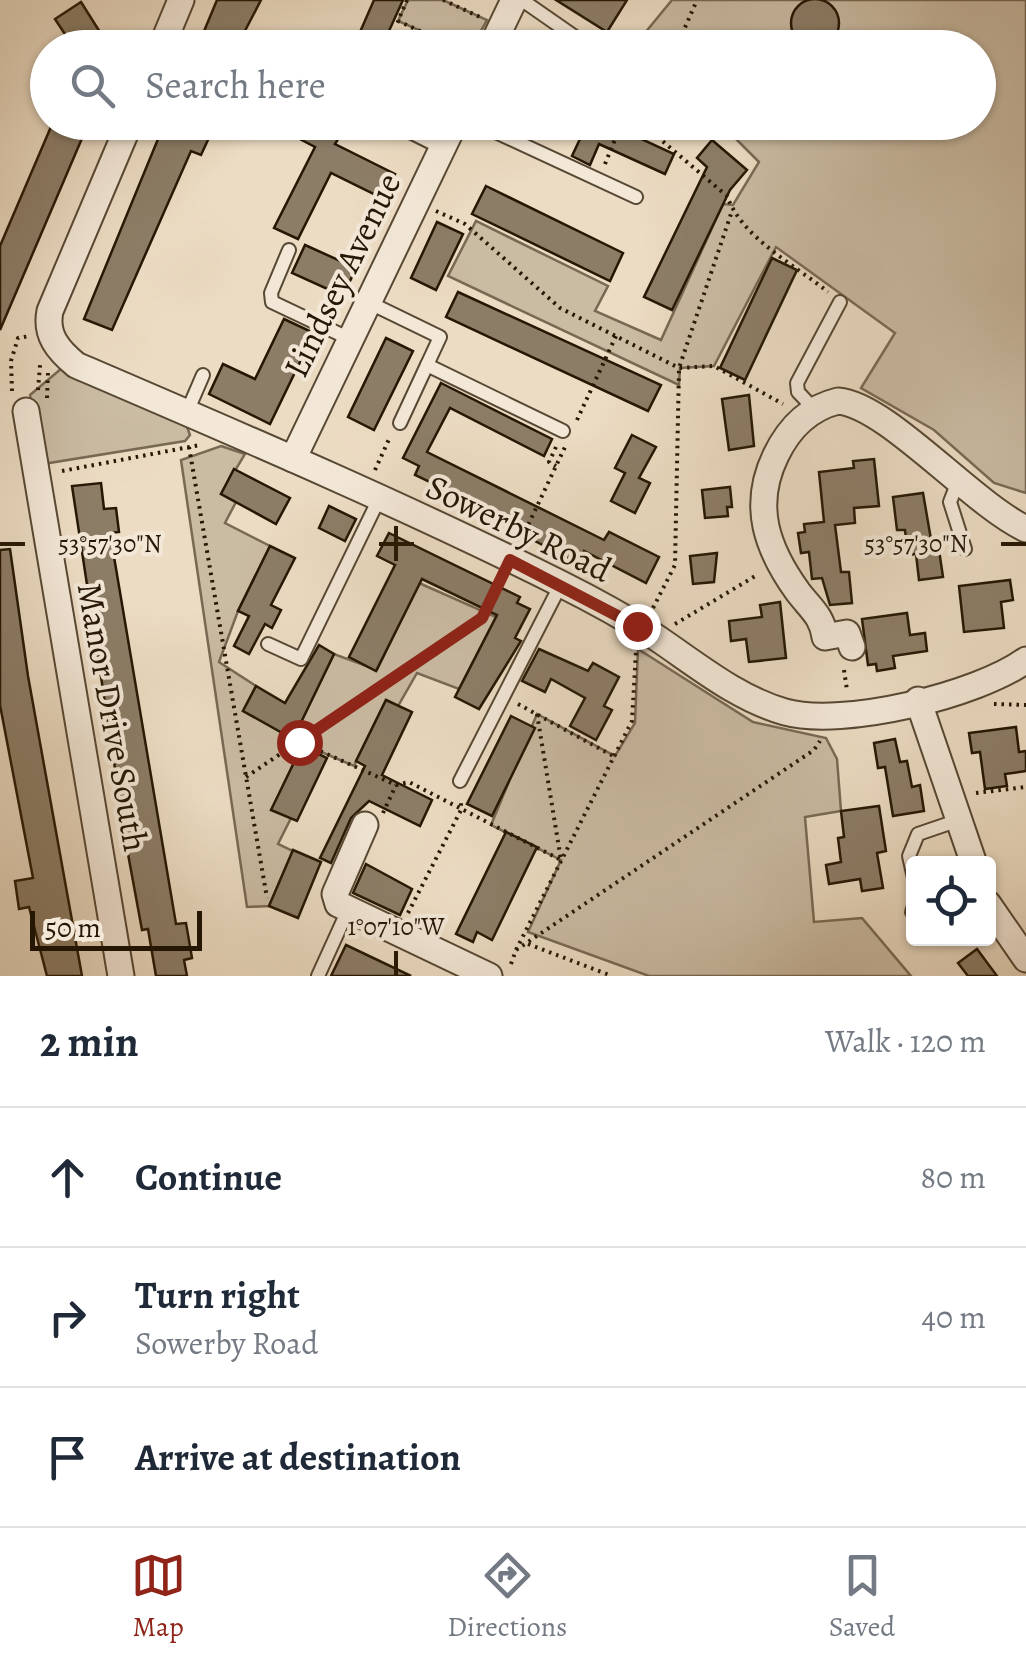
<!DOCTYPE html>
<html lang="en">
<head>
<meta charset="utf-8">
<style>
  :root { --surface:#fff; --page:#f2f2f3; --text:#1f2937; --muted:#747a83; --line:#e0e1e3; --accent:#8f2418 }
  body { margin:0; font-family:Alegreya,serif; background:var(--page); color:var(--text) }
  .controls { position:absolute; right:30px; bottom:30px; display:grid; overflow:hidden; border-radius:10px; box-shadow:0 2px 8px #0004 }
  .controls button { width:90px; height:90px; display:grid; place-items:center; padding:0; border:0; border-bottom:2px solid var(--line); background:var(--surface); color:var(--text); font:50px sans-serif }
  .scale { position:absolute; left:30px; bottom:25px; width:172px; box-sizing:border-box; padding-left:10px; border:5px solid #251704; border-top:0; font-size:28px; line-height:35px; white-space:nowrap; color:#251704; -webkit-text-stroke:8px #f3e8d8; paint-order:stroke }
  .stop { position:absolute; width:30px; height:30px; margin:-22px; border:8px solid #8f2418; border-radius:50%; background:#fff }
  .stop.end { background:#8f2418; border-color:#fff; box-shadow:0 2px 10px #0008 }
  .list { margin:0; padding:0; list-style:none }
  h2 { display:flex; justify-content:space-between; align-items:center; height:130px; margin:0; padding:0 40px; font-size:42px }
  h2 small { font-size:32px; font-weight:400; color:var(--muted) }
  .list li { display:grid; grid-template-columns:65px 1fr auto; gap:30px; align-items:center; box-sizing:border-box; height:140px; padding:0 40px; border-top:2px solid var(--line) }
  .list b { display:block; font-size:38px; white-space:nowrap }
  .list p { margin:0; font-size:32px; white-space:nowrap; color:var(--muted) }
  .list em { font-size:32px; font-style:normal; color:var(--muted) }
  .icon { flex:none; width:55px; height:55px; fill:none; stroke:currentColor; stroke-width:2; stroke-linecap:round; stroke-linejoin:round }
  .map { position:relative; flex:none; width:1026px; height:976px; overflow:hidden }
  .search { position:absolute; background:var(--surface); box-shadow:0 2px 8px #0004; left:30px; right:30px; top:30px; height:110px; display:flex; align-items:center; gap:25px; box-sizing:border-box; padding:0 35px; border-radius:55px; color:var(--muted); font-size:38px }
  .sheet { height:550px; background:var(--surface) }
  nav { display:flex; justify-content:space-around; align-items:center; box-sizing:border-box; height:140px; border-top:2px solid var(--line); background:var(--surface); font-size:28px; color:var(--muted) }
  nav a { display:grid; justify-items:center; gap:5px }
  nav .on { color:var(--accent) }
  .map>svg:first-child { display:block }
</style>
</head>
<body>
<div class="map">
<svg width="1026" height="976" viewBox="0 0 1026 976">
  <rect width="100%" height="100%" fill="#ecdcc3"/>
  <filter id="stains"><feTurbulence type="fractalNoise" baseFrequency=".002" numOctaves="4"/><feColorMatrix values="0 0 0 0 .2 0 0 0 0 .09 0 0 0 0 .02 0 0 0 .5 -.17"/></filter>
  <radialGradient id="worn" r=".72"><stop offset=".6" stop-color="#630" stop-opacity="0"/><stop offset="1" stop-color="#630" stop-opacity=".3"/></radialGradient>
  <g fill="#cabba3" stroke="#786954" stroke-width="2.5">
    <polygon points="408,0 443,0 487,20 472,47 457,47 398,21"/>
    <polygon points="672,0 1026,0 1026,493 994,483 934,430 861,388 895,333 776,247 714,366 680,368 679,385 448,276 476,221 608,286 595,311 661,340 723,204 733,205 759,162 720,123 978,122 978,48 648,47 640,39"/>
    <polygon points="62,368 186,424 190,435 185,441 43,464 30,395"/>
    <polygon points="221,446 245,454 221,494 236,502 225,523 270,546 238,611 219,662 256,686 243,711 293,738 334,654 377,670 419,583 496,617 459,689 417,673 398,706 386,700 354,766 298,742 302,746 272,809 291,818 278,844 293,851 269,906 247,907 181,460"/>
    <polygon points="638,649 753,722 826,738 837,759 841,811 805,817 814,922 862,918 911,976 649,976 528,932 561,860 491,825 537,714 615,756 635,723"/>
  </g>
  <g fill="#8c7d67" stroke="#251704" stroke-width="2.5">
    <circle cx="815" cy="23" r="24"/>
    <polygon points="217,0 261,0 236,48 197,48"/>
    <polygon points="374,0 403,0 384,42 360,32"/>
    <polygon points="556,0 627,0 607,32"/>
    <polygon points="81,2 110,48 74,48 55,19"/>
    <polygon points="53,122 89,122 0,330 0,246"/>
    <polygon points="165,122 198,122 213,129 201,155 191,151 112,330 84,319"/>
    <polygon points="304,122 315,122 340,136 335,144 395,174 382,198 331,173 298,239 274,228 315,147 296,137"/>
    <polygon points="588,122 605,122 674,154 665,174 599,144 590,165 572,156"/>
    <polygon points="712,140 747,170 730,190 672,310 644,297 707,167 697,158"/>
    <polygon points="486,186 623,253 610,281 472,214"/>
    <polygon points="437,222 463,234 436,290 411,278"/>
    <polygon points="305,245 356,268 343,296 292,273"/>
    <polygon points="772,258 797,270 745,380 720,368"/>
    <polygon points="458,292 661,385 648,411 446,317"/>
    <polygon points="284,319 314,333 270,424 209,394 223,364 255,379"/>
    <polygon points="386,338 413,351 374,430 348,417"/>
    <polygon points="441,383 552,439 544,456 450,408 427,452 604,540 609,532 659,557 646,583 584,551 578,563 529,538 532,531 415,475 419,466 403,458"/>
    <polygon points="749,395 754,446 729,450 722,399"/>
    <polygon points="632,435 656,447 639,478 650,483 635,513 611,501 625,473 615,468"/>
    <polygon points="874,459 879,506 854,508 855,523 835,525 841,572 849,572 852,603 830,605 822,578 812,579 809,552 801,553 798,533 805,532 804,524 824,522 819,472 854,468 853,461"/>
    <polygon points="234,469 290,498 276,524 221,494"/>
    <polygon points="101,483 104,509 116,508 119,532 110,533 176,924 186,923 192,958 184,960 187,976 156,976 148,929 142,930 128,854 72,486"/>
    <polygon points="730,487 732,507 727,507 728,516 705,518 702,490"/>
    <polygon points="923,493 933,551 939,550 943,577 919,580 916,554 908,555 905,530 897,530 893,497"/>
    <polygon points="329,506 356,519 345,541 319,528"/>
    <polygon points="389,533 520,597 517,603 530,609 515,638 521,641 479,709 455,697 497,615 422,579 376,671 349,657 395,565 377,556"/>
    <polygon points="270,546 295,558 271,605 281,610 272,628 265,624 249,654 234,646 249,616 238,611"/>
    <polygon points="10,549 28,676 82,976 47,976 29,907 19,909 15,881 33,878 0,705 0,550"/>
    <polygon points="717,553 714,582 693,584 690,556"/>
    <polygon points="1010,580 1013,600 1001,602 1004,628 964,632 959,586"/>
    <polygon points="780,602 786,658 749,662 746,639 731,641 729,621 762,617 760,605"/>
    <polygon points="907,613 910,635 925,633 927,651 893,656 895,668 877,671 876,664 868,665 862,619"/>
    <polygon points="319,645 334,654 293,739 243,711 256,686 285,703"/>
    <polygon points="539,649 588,671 593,663 619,677 604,706 612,710 596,740 570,726 585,698 551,679 545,692 522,681"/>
    <polygon points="386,700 412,712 382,775 432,800 420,826 369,801 351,818 331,863 320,858 365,766 356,761"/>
    <polygon points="511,716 535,728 492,816 467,804"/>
    <polygon points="1016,727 1019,752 1026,751 1026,771 1005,774 1007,786 985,789 980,752 972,753 969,733"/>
    <polygon points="895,739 900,762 907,761 912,787 920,785 924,811 893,816 885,767 878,768 874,743"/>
    <polygon points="302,746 327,758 297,821 271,810"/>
    <polygon points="879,806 886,851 877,853 883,888 862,891 860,879 829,884 826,865 841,862 838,838 844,837 841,811"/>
    <polygon points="506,832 537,847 492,940 477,932 473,942 456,934"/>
    <polygon points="293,850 321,862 298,918 269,906"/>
    <polygon points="366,864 412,889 400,915 353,893"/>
    <polygon points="346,945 411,976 331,976"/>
    <polygon points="977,949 997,976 968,976 958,963"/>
  </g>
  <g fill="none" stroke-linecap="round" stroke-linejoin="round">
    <defs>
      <g id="lane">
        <polyline points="522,0 591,48"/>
        <polyline points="390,122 442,148"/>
        <polyline points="474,122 636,197"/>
        <polyline points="683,122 691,130"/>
        <polyline points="289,250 271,293 272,302 350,339"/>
        <polyline points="368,302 440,337 427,365 563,431"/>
        <polyline points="815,410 798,392 797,383 840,302"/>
        <polyline points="187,412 203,375"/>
        <polyline points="400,423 427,365"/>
        <polyline points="957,484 950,502 965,549"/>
        <polyline points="268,644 301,659 379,499"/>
        <polyline points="460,781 561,584"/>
        <polyline points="914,878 909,856 918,834 959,820"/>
        <polyline points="912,912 914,906"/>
        <polyline points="318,976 348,910"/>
      </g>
      <g id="street">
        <polyline points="161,48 181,0"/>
        <polyline points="491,48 514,0"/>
        <path d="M 130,122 L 50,311 C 45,335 58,350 76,365 C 239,435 403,505 561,584 C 593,600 624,617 654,636 C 696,664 736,698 785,712 C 843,728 978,695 1026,660"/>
        <polyline points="26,411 121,976"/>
        <polyline points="293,459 455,122"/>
        <path d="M 852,647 L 847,633 L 825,637 C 822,616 811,609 798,592 C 767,549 751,506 776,455 C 789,428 809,408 838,401 C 887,405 970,502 1026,529"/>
        <polyline points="918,700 974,864"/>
        <polyline points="365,825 335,894 338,904 489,976"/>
        <polyline points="988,904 1026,959"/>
      </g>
    </defs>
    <use href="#lane" stroke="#574834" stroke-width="16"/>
    <use href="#street" stroke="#574834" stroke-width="29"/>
    <g stroke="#251704" stroke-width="4" stroke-dasharray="2.5 5" stroke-linecap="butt">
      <polyline points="407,0 398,21 457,48"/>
      <polyline points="443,0 480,17"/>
      <polyline points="676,48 697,0"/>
      <path d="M 640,122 L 727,196 C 742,238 795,265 828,292"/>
      <polyline points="605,164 622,122"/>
      <polyline points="436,211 465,224 560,308 679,368 714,366 783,404"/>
      <polyline points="38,390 40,365"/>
      <polyline points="12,391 11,361 18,338 30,336"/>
      <polyline points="47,398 48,373"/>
      <polyline points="577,420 616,336"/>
      <polyline points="189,447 267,898"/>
      <polyline points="556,447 549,462 556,466"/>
      <polyline points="375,470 390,437"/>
      <polyline points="62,471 200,445"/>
      <polyline points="522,538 565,447"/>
      <polyline points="653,608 675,565 679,368 732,211"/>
      <polyline points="675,624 757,575"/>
      <polyline points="844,670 847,690"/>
      <polyline points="518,704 615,757"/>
      <polyline points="994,704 1026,705"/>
      <polyline points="537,714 561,860"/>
      <polyline points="300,742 396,785 409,782 561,860"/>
      <polyline points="246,777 482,618 500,582"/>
      <polyline points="976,793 1026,787"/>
      <polyline points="383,813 396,785"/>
      <polyline points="408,913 461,810 461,800"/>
      <polyline points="528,944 612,976"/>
      <polyline points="516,950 632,721 636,651"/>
      <polyline points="511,964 516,950 814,750 820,741"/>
    </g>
    <use href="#lane" stroke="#f3e8d8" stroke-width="12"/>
    <use href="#street" stroke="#f3e8d8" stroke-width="25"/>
  </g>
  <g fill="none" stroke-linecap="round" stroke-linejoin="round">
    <polyline stroke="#8f2418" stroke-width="12" points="299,742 482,618 510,560 637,626"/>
  </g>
  <path fill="none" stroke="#251704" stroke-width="4" d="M 396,526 L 396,561M 0,544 L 25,544M 379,544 L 414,544M 1001,544 L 1026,544M 396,951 L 396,976"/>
  <g text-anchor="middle" stroke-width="8" stroke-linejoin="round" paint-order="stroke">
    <g font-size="35" fill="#251704" stroke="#f3e8d8">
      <text transform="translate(342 275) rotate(-64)" y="12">Lindsey Avenue</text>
      <text transform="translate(519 528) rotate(26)" y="12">Sowerby Road</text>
      <text transform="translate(113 717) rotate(80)" y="12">Manor Drive South</text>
    </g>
  </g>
  <g font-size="25" text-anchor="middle" fill="#251704" stroke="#f3e8d8" stroke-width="8" stroke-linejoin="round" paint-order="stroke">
    <text x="110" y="552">53°57'30"N</text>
    <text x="916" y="552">53°57'30"N</text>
    <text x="396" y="935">1°07'10"W</text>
  </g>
  <rect width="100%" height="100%" filter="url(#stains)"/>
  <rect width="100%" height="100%" fill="url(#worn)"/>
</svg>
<div class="controls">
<button><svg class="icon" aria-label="locate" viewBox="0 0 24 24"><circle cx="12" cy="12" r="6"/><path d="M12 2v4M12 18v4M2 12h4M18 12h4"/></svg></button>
</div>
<div class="scale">50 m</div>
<div class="stop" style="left:299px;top:742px"></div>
<div class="stop end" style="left:637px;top:626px"></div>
<div class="search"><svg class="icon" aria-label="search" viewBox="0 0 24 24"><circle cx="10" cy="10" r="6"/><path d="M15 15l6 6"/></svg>Search here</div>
</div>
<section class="sheet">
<h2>2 min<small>Walk · 120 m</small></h2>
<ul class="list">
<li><svg class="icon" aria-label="ahead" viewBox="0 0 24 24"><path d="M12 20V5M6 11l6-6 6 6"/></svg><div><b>Continue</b></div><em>80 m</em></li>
<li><svg class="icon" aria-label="right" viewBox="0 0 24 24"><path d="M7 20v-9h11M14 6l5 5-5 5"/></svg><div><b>Turn right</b><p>Sowerby Road</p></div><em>40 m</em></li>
<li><svg class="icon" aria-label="arrive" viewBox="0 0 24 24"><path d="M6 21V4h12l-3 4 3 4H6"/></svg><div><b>Arrive at destination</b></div></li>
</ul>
</section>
<nav>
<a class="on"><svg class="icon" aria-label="map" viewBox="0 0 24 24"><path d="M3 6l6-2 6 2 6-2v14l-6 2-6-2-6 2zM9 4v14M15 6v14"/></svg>Map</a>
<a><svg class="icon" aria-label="directions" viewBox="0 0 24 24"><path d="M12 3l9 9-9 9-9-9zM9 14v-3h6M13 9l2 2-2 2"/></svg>Directions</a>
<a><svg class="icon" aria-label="saved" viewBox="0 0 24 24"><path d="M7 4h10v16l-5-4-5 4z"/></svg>Saved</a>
</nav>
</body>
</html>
